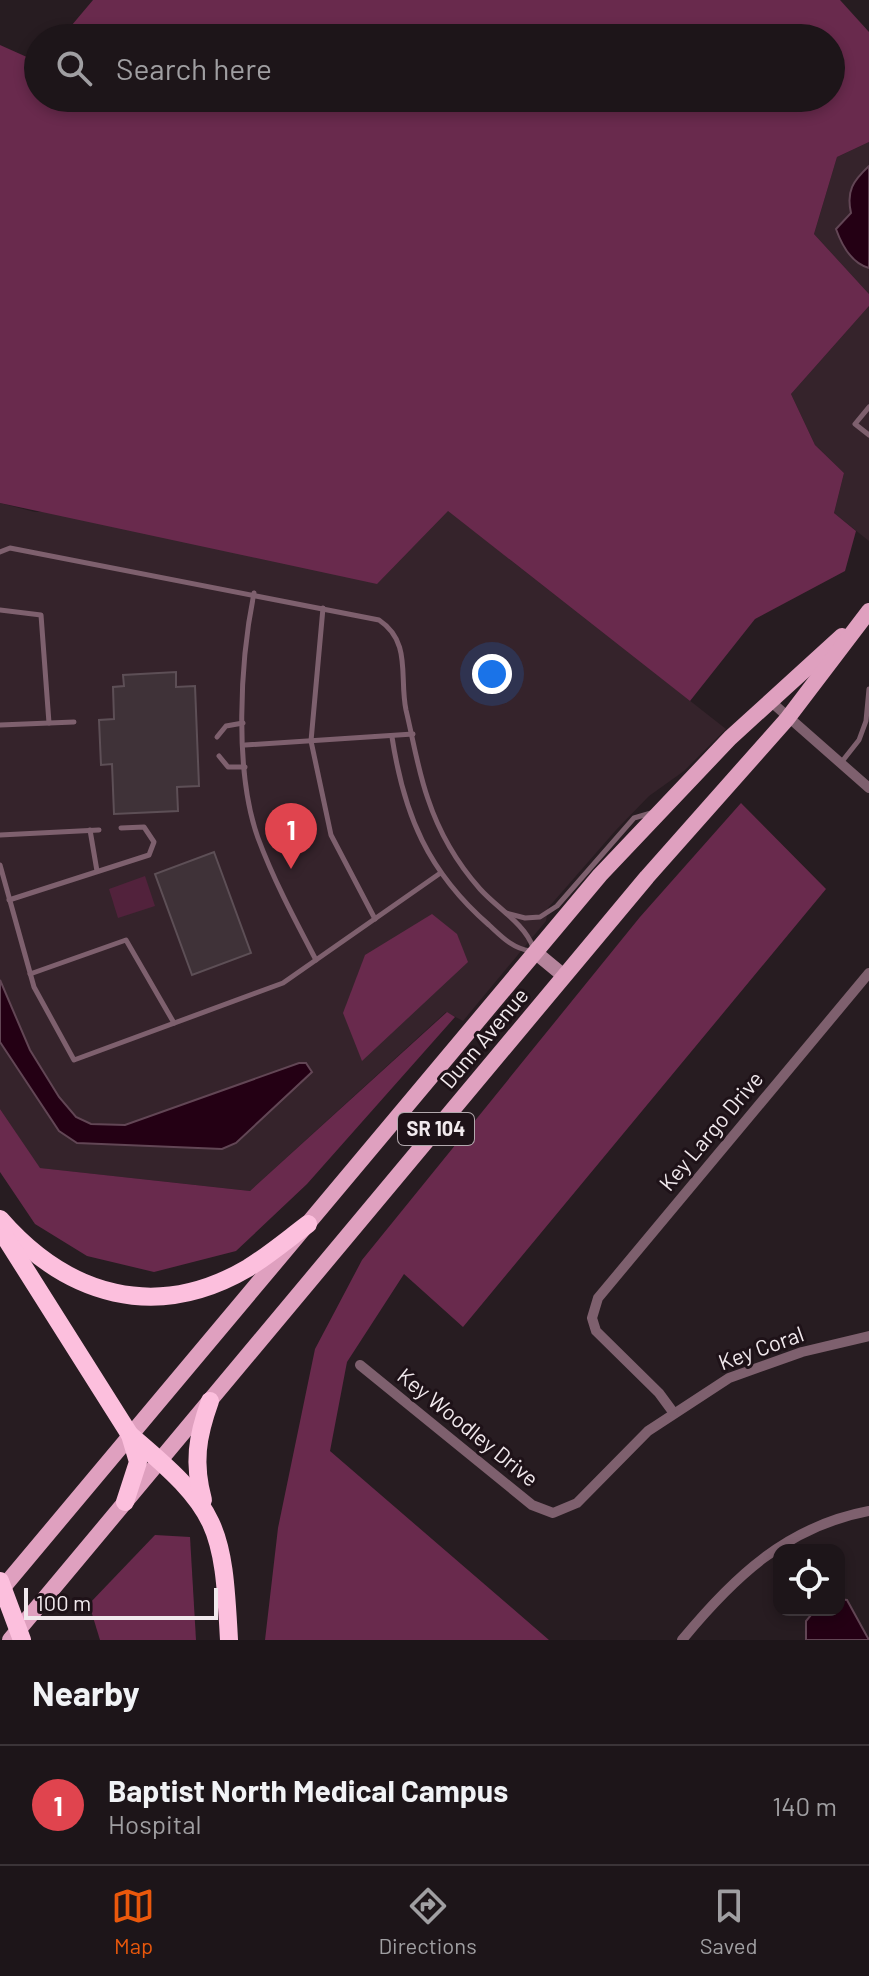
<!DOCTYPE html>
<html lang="en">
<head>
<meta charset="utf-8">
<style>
  :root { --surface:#1d1519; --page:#251e22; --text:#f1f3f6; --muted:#a09fa2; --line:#3b3438; --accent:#ea580c }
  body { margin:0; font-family:Barlow,sans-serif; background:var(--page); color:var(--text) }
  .controls { position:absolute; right:24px; bottom:24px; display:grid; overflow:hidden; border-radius:16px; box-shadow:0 4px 12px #0003 }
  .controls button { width:72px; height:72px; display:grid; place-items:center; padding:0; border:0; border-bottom:2px solid var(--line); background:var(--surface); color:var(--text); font:40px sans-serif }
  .scale { position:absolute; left:24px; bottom:20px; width:194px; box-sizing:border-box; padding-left:8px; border:4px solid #f1e9ed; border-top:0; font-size:22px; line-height:28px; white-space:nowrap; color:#f1e9ed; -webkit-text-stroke:6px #1e1218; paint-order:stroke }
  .you { position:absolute; left:492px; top:674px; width:28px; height:28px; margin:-20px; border:6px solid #fff; border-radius:50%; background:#1a73e8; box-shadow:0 0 0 12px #1a73e833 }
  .badge { display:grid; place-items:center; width:52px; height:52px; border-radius:50%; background:var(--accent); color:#fff; font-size:26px; font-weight:700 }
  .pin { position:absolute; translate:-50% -66px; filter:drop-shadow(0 2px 4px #0008) }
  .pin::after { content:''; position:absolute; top:42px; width:28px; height:24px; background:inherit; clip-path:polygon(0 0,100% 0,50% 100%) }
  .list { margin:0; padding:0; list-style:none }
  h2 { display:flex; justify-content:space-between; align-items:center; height:104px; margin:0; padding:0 32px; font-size:34px }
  h2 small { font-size:26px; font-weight:400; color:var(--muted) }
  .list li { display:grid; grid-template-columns:52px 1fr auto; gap:24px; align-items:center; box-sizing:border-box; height:120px; padding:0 32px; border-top:2px solid var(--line) }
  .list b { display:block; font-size:30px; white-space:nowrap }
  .list p { margin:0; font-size:26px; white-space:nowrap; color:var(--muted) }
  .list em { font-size:26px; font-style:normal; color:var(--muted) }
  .icon { flex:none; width:44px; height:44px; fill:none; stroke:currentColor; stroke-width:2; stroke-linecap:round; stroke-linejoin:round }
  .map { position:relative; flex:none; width:869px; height:1640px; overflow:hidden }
  .search { position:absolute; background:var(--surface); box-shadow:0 4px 12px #0003; left:24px; right:24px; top:24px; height:88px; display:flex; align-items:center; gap:20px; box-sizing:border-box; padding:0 28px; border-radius:44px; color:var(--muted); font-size:30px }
  .sheet { height:224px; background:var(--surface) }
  nav { display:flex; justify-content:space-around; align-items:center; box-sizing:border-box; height:112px; border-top:2px solid var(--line); background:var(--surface); font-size:22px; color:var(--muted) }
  nav a { display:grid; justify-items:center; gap:4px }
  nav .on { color:var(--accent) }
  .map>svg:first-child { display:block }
</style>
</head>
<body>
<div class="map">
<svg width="869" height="1640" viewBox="0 0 869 1640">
  <rect width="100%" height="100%" fill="#271c21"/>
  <g fill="#35232b">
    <polygon points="869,142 869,294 814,234 837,157"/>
    <polygon points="869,306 869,541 834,513 844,473 815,445 791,394"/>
    <polygon points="0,503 35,512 447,510 726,729 684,771 649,796 616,830 548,908 546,921 463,1021 446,1012 250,1191 39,1168 0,1109"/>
  </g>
  <polygon fill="#52223c" points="145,876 155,906 118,918 109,889"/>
  <g fill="#692a4d">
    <polygon points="93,0 840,0 869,32 869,142 837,157 814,234 869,294 869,306 791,394 815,445 844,473 834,513 856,531 845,571 755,619 690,701 448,511 377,584 0,503 0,45 38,62 38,98 831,98 831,38 61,38"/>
    <polygon points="741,803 826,889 463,1327 404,1274 347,1362 330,1451 549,1640 265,1640 278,1528 315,1349 362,1260 640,917"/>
    <polygon points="432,914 457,934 468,962 362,1061 343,1013 365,955"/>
    <polygon points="447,1012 455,1017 307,1184 236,1251 154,1272 87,1256 35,1224 0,1172 0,1109 40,1168 250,1191"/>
    <polygon points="155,1535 190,1537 196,1640 100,1640 89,1604"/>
  </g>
  <g fill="#240014" stroke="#624655" stroke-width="2">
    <path d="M 869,166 L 869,268 C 851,263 842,246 836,229 L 851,213 C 846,191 853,181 869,166 Z"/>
    <polygon points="0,980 30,1050 59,1097 76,1117 91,1124 125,1125 299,1063 306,1063 312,1072 236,1143 222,1149 77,1143 59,1131 0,1042"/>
    <polygon points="839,1599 847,1600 869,1640 806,1640 806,1621 815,1610 839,1610"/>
  </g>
  <g fill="#3f3238" stroke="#5d4f56" stroke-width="2">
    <polygon points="176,672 176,687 195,686 199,786 177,787 178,811 114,814 112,764 101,765 99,720 114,719 113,687 124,686 123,675"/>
    <polygon points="214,852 251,953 192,975 155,874"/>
  </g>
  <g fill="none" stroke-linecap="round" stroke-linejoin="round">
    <g stroke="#7e606e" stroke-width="5">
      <polyline points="869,407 855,424 869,435"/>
      <path d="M 0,552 L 10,548 L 379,620 C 412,642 399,677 406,710 C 413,739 418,771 428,799 C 439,832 457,863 480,889 C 497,908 524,923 533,947"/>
      <path d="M 254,593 C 240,662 234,771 258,838 C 274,881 295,920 316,960"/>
      <polyline points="323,608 311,741 331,835 375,919"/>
      <polyline points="0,610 41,615 49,723"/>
      <polyline points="0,725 74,722"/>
      <polyline points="217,737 226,726 243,723"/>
      <path d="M 392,737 C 404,815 428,872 489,925 C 502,937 512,948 530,951"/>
      <polyline points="245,745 413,734"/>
      <polyline points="219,756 228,767 245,767"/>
      <polyline points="840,764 859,740 866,721 869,689"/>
      <polyline points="90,830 97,871"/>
      <polyline points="0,835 99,830"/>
      <polyline points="0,865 34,987 74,1060 283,983 439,874"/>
      <polyline points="9,900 149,855 154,842 144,827 121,828"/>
      <polyline points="506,913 525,918 540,917 557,906 634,818 651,813"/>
      <polyline points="30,974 126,940 174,1023"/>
    </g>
    <g stroke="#7e606e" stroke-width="10">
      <polyline points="769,700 869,788"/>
      <polyline points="360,1365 532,1505 553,1513 577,1503 648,1431 729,1378 802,1352 869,1336"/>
      <polyline points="673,1412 659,1393 596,1331 592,1318 598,1298 869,973"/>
      <path d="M 682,1640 C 733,1578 787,1526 869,1511"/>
    </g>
    <polyline stroke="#b5849c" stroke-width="14" points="535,952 564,976"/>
    <g stroke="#dfa0bf" stroke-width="16">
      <polyline points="0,1591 600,875 730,738 842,636"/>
      <polyline points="10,1640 647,877 787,719 869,611"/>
    </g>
    <g stroke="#fcbfdd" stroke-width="18">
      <path d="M 0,1219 C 67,1296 156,1322 248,1268 C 269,1255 288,1239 308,1224"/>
      <polyline points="5,1237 130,1435 138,1462 125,1502"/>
      <path d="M 130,1435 C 219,1510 223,1525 229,1640"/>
      <path d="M 203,1500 C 193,1463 197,1437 210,1401"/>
    </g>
    <polyline stroke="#fcbfdd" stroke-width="18" points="0,1581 22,1640"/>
  </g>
  <g text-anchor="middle" stroke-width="6" stroke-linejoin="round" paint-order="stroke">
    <rect fill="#1e1218" stroke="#b2a8ad" stroke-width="2" x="398" y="1113" width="76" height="32" rx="6"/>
    <g font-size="20" font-weight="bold" fill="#f1e9ed">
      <text x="436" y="1136">SR 104</text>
    </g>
    <g font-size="22" fill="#f1e9ed" stroke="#1e1218">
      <text transform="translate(484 1038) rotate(-50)" y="8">Dunn Avenue</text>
      <text transform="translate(711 1131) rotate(-50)" y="8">Key Largo Drive</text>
      <text transform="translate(761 1348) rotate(-20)" y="8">Key Coral</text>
      <text transform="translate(468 1427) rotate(39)" y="8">Key Woodley Drive</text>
    </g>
  </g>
</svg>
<div class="controls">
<button><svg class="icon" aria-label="locate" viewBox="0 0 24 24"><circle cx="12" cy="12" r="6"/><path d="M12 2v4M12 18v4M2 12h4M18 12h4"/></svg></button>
</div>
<div class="scale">100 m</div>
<div class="you"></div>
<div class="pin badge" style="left:291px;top:869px;background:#e0444e">1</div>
<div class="search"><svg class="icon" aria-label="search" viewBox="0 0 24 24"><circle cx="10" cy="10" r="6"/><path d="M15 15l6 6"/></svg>Search here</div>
</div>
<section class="sheet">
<h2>Nearby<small></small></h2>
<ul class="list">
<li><span class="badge" style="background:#e0444e">1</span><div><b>Baptist North Medical Campus</b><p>Hospital</p></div><em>140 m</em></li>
</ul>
</section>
<nav>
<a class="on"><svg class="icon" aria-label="map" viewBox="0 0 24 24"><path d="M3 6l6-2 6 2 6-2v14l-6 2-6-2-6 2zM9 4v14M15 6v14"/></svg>Map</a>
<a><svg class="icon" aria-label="directions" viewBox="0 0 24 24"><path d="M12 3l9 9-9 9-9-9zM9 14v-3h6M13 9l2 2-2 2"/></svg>Directions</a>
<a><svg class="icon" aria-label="saved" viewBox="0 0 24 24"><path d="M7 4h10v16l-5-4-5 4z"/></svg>Saved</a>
</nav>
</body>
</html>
